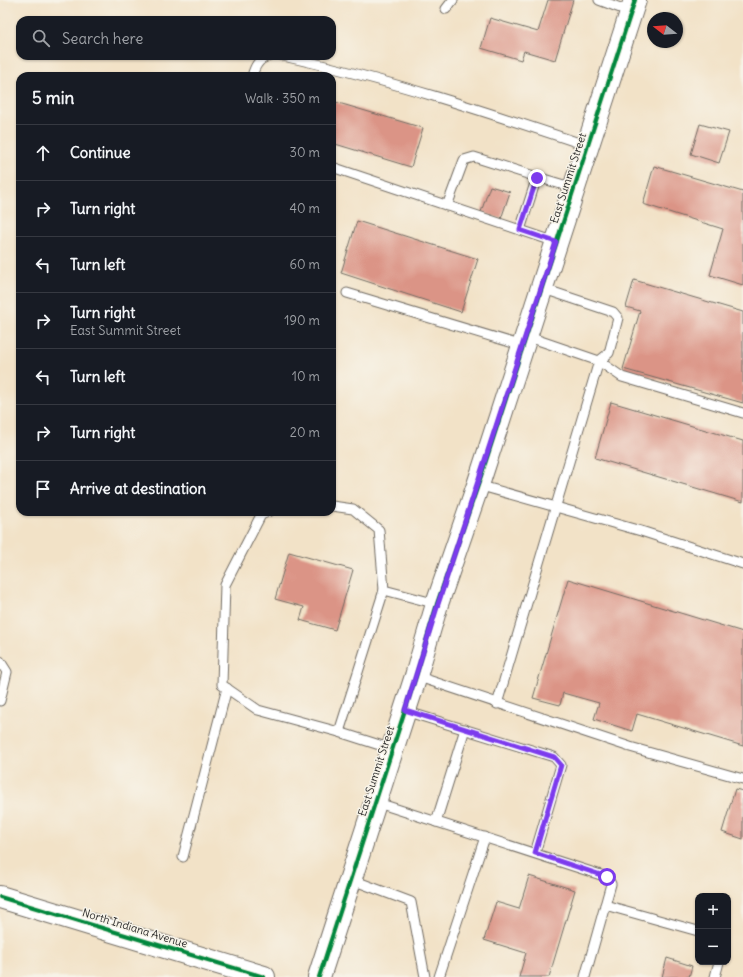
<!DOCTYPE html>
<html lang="en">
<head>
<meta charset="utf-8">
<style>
  :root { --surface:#171b24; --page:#20242c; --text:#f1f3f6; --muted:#9ea1a6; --line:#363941 }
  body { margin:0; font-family:Delius,sans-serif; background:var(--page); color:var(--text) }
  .controls { position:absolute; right:12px; bottom:12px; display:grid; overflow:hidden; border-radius:8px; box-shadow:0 1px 3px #0004 }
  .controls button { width:36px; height:36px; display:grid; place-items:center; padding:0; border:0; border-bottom:1px solid var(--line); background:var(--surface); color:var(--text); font:20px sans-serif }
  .compass { position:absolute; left:647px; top:12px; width:36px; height:36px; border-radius:50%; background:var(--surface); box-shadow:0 1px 3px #0004; rotate:287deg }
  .stop { position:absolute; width:12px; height:12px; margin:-9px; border:3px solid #7c3aed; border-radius:50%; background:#fff }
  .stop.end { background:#7c3aed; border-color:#fff; box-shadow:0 1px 4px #0008 }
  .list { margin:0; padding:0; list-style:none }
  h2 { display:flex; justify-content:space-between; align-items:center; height:52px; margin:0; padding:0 16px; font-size:17px }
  h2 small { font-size:13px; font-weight:400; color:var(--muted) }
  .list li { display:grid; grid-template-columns:26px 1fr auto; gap:12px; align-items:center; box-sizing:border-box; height:56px; padding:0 16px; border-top:1px solid var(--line) }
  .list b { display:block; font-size:15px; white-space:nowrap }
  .list p { margin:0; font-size:13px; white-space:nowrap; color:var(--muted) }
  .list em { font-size:13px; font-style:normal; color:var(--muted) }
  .icon { flex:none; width:22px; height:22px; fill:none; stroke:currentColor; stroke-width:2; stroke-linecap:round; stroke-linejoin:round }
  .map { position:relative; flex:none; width:743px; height:977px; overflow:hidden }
  .search { position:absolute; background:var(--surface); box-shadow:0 1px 3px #0004; left:16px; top:16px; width:320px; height:44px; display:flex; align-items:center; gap:10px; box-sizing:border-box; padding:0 14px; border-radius:12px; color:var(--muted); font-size:15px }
  .panel { position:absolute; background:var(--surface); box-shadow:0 1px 3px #0004; left:16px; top:72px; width:320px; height:444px; border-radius:12px }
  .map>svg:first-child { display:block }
</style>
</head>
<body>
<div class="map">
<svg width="743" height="977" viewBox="0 0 743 977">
  <rect width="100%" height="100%" fill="#f7f3e8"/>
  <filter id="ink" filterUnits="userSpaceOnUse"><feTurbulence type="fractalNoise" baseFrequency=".025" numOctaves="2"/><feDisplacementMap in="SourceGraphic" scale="8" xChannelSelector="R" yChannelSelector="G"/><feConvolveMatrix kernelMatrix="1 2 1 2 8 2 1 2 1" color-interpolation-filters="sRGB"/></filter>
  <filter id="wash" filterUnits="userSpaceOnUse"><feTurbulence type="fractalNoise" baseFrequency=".012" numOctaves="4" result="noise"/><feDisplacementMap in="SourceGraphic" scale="16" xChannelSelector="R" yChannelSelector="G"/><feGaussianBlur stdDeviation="0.9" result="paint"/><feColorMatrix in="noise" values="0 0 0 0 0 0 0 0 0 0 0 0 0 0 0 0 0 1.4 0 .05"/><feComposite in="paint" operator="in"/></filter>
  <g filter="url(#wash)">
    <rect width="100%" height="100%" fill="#f2e2c7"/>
    <g id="blocks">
      <g fill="#db9486">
        <polygon points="548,0 573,0 555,60 524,51 521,60 481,48 490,18 538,32"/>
        <polygon points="332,101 423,128 411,167 332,143"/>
        <polygon points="700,124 729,132 719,163 691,154"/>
        <polygon points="654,166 743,192 743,285 710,275 723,229 643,204"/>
        <polygon points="490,186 510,192 501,219 481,212"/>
        <polygon points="357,221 478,259 461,312 341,273"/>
        <polygon points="634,280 743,312 743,403 623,369 640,311 626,307"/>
        <polygon points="611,402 743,441 743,502 595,458"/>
        <polygon points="289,552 353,570 335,630 300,620 304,607 275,599"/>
        <polygon points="568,579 743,632 743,746 637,714 632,731 594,719 599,703 563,693 560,705 533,698"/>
        <polygon points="735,789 743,791 743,839 722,832"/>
        <polygon points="529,876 575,890 549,977 519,977 526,953 484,940 496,902 519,909"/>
        <polygon points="667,958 692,966 689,977 662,977"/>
      </g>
    </g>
  </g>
  <g filter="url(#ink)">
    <use href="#blocks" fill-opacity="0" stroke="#716b62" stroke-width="1"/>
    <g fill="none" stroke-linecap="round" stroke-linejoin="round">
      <defs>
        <g id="service">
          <polyline points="599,0 631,12"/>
          <polyline points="446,9 453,0"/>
          <path d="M 283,56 C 387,79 487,112 588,146"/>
          <path d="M 252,76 C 255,66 258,60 268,56"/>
          <polyline points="332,167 556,242"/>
          <polyline points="537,177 574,188"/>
          <polyline points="447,206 464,160 474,157 537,177 520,230"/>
          <polyline points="541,288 613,312 618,318 609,353 599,361 622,377 743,413"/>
          <polyline points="347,293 523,346"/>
          <polyline points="478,485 641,531 743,564"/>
          <polyline points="332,506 353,509 379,530 384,590 437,604"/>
          <polyline points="268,512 261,515 225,585 222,685 258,710 339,732 392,749"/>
          <polyline points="0,661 7,672 0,701"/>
          <polyline points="416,676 630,747 743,779"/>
          <polyline points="497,704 599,361 526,336"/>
          <polyline points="405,711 554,757 561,765 535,853"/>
          <polyline points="339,732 384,590"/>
          <polyline points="375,802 607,877 611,884 585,977"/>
          <polyline points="436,822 465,729"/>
          <polyline points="183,857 227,688"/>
          <polyline points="350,879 411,902 425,977"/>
          <polyline points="605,905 698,931"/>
          <polyline points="439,977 485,837"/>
          <polyline points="715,977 719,962"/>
        </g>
        <g id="tertiary">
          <polyline points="0,897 264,977"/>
          <polyline points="319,977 416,676 437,604 478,485 635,0"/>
        </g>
      </defs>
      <use href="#service" stroke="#716b62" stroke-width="11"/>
      <use href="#tertiary" stroke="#716b62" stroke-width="24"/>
      <use href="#service" stroke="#fff" stroke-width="9"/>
      <use href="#tertiary" stroke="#fff" stroke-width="22"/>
      <defs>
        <g id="cycleway">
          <polyline points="0,897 264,977"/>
          <polyline points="319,977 416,676 437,604 478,485 635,0"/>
        </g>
      </defs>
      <use href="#cycleway" stroke="#f7f3e8" stroke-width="6"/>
      <use href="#cycleway" stroke="#00873e" stroke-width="4"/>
    </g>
  </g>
  <g fill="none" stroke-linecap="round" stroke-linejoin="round" filter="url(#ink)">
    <polyline stroke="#7c3aed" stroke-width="5" points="537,178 520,230 556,242 438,604 405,710 554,757 561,765 535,853 607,877"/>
  </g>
  <g text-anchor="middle" stroke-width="3" stroke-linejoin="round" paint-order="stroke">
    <g font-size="11" fill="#2b2b2b" stroke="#f7f3e8">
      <text transform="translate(568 178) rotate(-72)" y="4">East Summit Street</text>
      <text transform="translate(376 771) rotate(-72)" y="4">East Summit Street</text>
      <text transform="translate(135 928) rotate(17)" y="4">North Indiana Avenue</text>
    </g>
  </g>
</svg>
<div class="controls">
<button>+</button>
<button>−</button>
</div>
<svg class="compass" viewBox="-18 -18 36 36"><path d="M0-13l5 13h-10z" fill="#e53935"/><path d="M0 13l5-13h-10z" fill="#9ea1a6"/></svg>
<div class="stop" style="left:607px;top:877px"></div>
<div class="stop end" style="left:537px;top:178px"></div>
<div class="search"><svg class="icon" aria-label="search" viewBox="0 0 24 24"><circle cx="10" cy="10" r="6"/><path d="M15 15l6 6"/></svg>Search here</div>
<section class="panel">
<h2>5 min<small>Walk · 350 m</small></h2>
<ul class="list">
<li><svg class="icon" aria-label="ahead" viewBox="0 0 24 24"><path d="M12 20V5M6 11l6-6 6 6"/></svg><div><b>Continue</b></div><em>30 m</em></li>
<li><svg class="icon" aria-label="right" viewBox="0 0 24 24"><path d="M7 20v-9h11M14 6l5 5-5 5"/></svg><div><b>Turn right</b></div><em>40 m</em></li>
<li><svg class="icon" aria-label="left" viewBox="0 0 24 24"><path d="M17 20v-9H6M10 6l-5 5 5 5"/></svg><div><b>Turn left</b></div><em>60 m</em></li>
<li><svg class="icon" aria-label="right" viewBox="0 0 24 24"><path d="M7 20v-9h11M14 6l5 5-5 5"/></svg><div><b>Turn right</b><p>East Summit Street</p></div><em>190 m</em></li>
<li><svg class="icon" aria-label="left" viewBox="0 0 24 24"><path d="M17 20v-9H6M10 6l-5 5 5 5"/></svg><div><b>Turn left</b></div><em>10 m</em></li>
<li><svg class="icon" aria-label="right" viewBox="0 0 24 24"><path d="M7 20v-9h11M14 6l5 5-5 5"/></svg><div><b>Turn right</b></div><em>20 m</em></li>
<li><svg class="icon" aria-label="arrive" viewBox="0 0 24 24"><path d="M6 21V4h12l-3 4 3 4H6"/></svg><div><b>Arrive at destination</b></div></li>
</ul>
</section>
</div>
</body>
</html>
